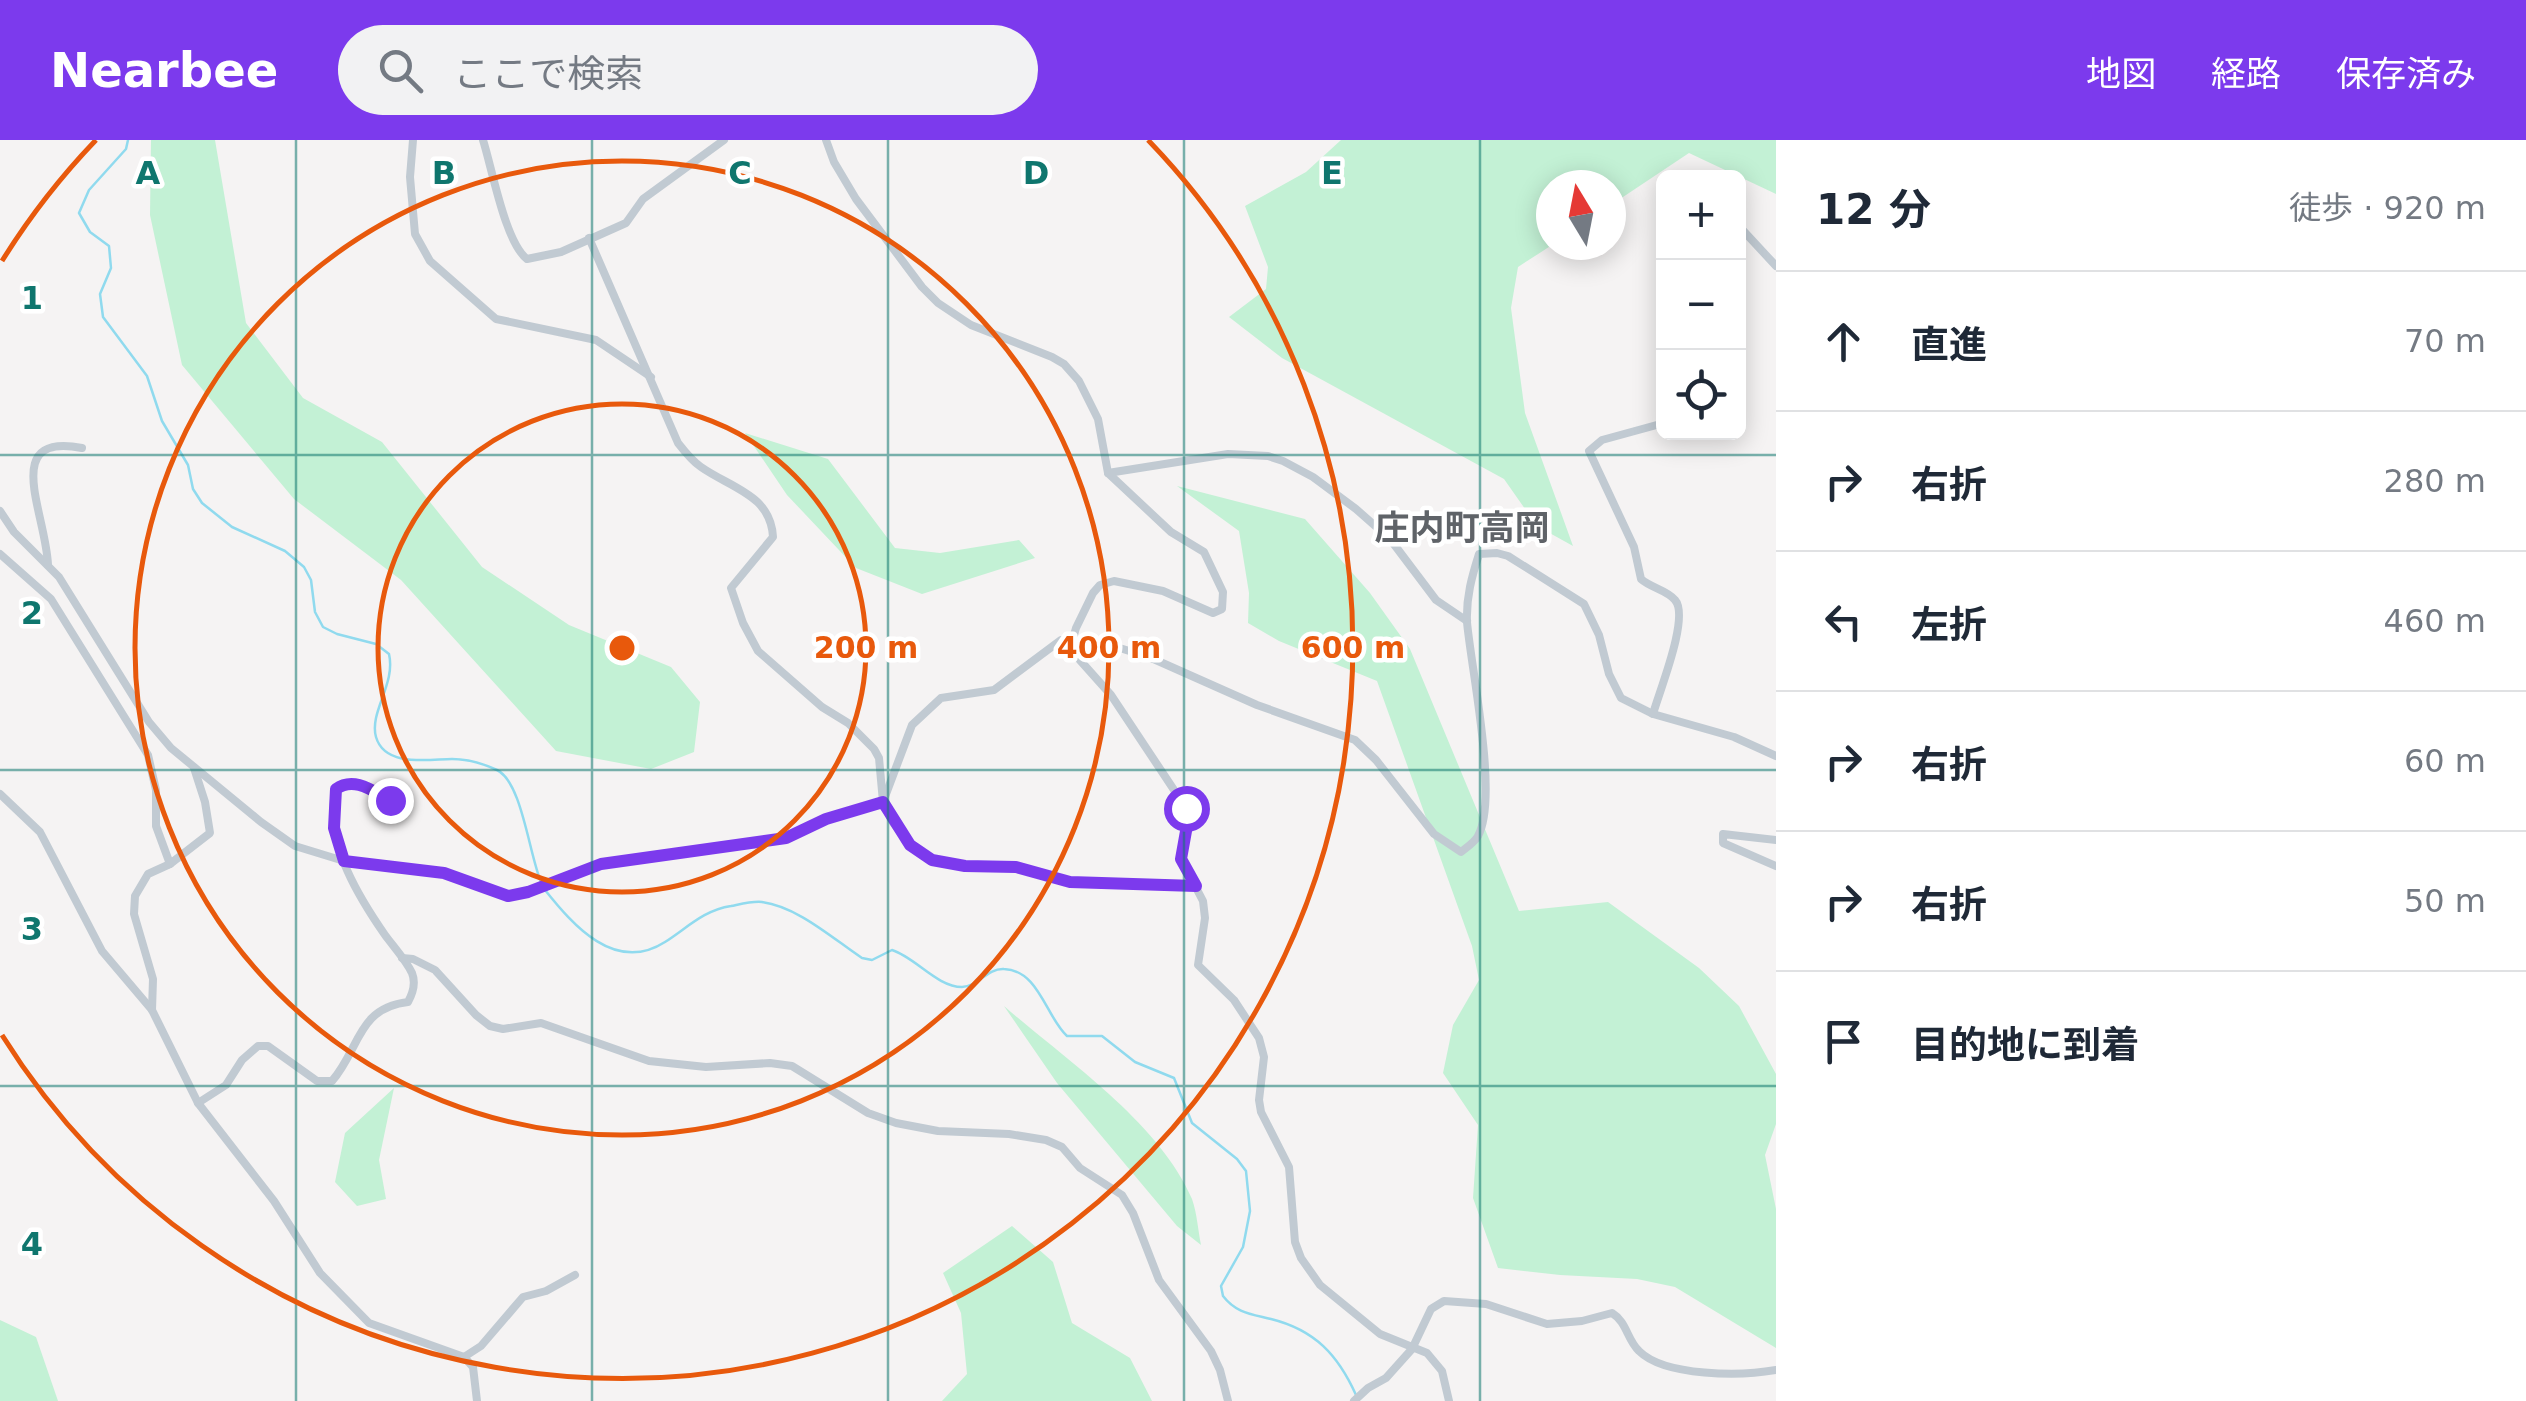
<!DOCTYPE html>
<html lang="ja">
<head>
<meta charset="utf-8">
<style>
  :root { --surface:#fff; --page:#f2f2f3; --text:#1f2937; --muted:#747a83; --line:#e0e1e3; --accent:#7c3aed }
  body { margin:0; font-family:"DejaVu Sans","Noto Sans JP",sans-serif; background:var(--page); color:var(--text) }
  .controls { position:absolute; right:30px; top:30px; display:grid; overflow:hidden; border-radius:15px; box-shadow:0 5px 25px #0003 }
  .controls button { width:90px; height:90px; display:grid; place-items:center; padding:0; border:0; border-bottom:2px solid var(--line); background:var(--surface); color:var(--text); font:50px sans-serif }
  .compass { position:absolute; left:1536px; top:30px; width:90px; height:90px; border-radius:50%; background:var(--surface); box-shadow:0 5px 25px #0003; rotate:350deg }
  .stop { position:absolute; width:30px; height:30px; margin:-22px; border:8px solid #7c3aed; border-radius:50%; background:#fff }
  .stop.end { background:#7c3aed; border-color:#fff; box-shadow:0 2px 10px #0008 }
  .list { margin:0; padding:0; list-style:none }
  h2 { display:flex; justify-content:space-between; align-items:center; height:130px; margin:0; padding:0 40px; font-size:42px }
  h2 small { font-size:32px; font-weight:400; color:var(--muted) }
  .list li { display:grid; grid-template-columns:65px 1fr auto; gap:30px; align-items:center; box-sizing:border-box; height:140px; padding:0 40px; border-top:2px solid var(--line) }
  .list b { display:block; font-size:38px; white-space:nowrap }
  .list em { font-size:32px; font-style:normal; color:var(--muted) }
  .icon { flex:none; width:55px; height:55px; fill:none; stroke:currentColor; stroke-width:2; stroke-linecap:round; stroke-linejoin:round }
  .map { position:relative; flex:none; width:1776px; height:1261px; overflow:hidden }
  header { display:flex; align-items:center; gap:60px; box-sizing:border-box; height:140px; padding:0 50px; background:var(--accent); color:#fff }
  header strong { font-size:48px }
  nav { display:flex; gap:55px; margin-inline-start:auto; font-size:35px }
  .search { width:700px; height:90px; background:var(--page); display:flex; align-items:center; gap:25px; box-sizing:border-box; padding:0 35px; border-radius:55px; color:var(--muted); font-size:38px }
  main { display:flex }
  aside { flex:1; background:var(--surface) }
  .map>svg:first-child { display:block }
</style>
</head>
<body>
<header>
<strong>Nearbee</strong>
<div class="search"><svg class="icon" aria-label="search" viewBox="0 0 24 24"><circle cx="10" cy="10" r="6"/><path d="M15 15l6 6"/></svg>ここで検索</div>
<nav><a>地図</a><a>経路</a><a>保存済み</a></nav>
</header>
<main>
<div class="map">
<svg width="1776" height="1261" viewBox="0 0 1776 1261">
  <rect width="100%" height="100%" fill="#f5f3f3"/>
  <g fill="#c3f1d5">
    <polygon points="151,0 215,0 246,183 303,258 382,302 482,427 569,485 671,527 700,562 694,612 651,629 556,611 401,440 294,359 182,225 150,75"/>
    <polygon points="1341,0 1776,0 1776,54 1689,13 1611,65 1611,45 1551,45 1552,105 1518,127 1511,168 1525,273 1573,406 1537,386 1504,339 1282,218 1229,177 1266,149 1268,127 1245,66 1306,32"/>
    <polygon points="745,293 828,319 895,408 940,413 1019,400 1035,418 922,454 856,428 787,355"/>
    <polygon points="1177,346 1305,379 1370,453 1410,509 1519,771 1608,762 1699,828 1739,866 1776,934 1776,984 1765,1015 1776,1069 1776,1208 1675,1147 1637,1139 1560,1135 1498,1128 1473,1058 1478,985 1443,933 1453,885 1479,840 1472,806 1377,541 1279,501 1248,483 1249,453 1239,391"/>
    <path d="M 1004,866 C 1066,920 1159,982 1192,1059 C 1197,1073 1198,1090 1201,1105 L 1177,1086 L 1057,943 Z"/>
    <polygon points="394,948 379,1020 386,1059 357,1066 335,1042 345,993"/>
    <polygon points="1012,1086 1053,1122 1072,1183 1130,1218 1152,1261 942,1261 967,1234 961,1173 943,1133"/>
    <polygon points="0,1180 36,1197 58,1261 0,1261"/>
  </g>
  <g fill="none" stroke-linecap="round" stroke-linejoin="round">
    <g stroke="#90daee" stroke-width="2.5">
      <path d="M 128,0 L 126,9 L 89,50 L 79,73 L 90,92 L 109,106 L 111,128 L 100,154 L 103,177 L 147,236 L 162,281 L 188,325 L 193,349 L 202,363 L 232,387 L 285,411 L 304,427 L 311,440 L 315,472 L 323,487 L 337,494 L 376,504 L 389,514 C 396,544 369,572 376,597 C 385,628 430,619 452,619 C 467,619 484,624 497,630 C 522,642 529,714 541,742"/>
      <path d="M 545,750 C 573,785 615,834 665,802 C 687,788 704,770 731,766 C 741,764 752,761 762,762 C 798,767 832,798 862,818 L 872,820 L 892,810 C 915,817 937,847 962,847 C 978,847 987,828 1004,829 C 1039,830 1046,877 1067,896 L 1102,896 L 1135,922 L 1174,938 L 1192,983 L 1237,1019 L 1246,1031 L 1250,1071 L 1243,1107 L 1221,1146 L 1223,1156 C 1236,1173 1251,1174 1271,1179 C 1315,1190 1338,1215 1356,1255"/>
    </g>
    <g stroke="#c1cad2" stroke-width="8">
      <polyline points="413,0 410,37 415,94 430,121 496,179 596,200 651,237"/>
      <path d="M 483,0 C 492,28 505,102 527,119 L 561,112 L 626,83 L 643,59 L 724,0"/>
      <polyline points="826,0 834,22 856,59 922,147 938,163 971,185 1052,217 1064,224 1079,241 1098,279 1108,333 1171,392 1204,412 1223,452 1222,469 1213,473 1163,451 1114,441 1100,445 1093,453 1076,488 1072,502 1078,518 1111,555 1186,668 1188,680 1181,719 1203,761 1205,778 1198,825 1234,860 1259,898 1264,917 1259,960 1261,972 1289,1027 1295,1102 1301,1118 1320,1145 1380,1194 1427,1213 1442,1231 1449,1261"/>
      <polyline points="1738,85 1776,126"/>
      <path d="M 589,98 L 678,303 C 685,312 692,321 701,327 C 731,348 771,355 773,397 L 731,448 L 743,483 L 758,511 L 822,567 L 848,583 L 874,609 L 879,618 L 883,662 L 892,681 L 910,705 L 932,720 L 965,727 L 1016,727 L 1071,742 L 1195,746"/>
      <polyline points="1664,118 1664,123"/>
      <polyline points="1108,333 1228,314 1268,316 1283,321 1313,337 1356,369 1390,399 1436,460 1467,481"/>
      <path d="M 0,371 L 14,392 L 59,437 L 149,582 L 171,608 L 261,682 L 295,706 L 344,721 L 443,733 L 508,756 L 528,752 L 601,724 L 786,698 L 826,679 L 883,662 L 912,585 L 941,558 L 994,550 L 1061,500 L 1100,502 L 1149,517 L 1257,565 L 1355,600 L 1376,620 L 1434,694 L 1461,712 C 1467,707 1475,702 1478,696 C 1499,658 1471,528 1467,482 C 1466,457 1472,436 1479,414 L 1497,413 L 1508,416 L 1584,464 L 1599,495 L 1609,534 L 1621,558 L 1653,574 L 1734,597 L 1776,616"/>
      <polyline points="0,414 51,459 148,615 156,650 156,686 170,724"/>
      <path d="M 48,425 C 46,373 0,292 82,308"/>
      <path d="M 1653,574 C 1659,552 1690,477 1675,460 C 1667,450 1651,448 1641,439 L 1634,407 L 1589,311 L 1602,300 L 1664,283"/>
      <polyline points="0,654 40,692 102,811 152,870 198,963 274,1061 320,1133 369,1183 464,1217 473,1227 477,1261"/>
      <polyline points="1776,700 1723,694 1723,703 1776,726"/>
      <polyline points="402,818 413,819 435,830 476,875 490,886 503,889 541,883 649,921 706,927 770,923 792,926 868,973 896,983 938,991 1009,994 1046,1000 1062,1007 1080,1028 1122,1055 1133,1073 1159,1140 1211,1211 1220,1230 1228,1261"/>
      <polyline points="152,870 153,839 134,774 135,756 148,734 170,724 210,693 205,662 194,628"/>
      <path d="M 198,963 L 226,945 L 242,920 L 258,906 L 268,906 L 317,941 L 332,941 C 360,909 357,868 408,862 C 413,853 416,843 412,833 C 406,820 393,806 385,795 C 360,759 327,706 334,659 C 339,628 374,651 390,659"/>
      <polyline points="464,1217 481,1206 523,1157 546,1151 575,1135"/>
      <path d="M 1354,1261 L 1368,1248 L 1386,1238 L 1412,1209 L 1431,1169 L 1444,1161 L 1486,1164 L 1547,1184 L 1582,1181 L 1612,1173 C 1627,1182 1627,1200 1639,1211 C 1665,1237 1742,1236 1776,1230"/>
    </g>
  </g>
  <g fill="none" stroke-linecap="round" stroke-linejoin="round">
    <path stroke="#7c3aed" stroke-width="12" d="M 390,660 C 373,651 354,636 336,649 L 334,688 L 344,721 L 444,733 L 508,756 L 528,752 L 601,724 L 786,698 L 826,679 L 883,662 L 910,705 L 932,720 L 965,726 L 1016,727 L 1070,742 L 1196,746 L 1181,719 L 1188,680 L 1186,668"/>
  </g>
  <path fill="none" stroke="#0f766e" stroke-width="2.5" stroke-opacity="0.55" d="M 296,0 L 296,1261M 592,0 L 592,1261M 888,0 L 888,1261M 1184,0 L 1184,1261M 1480,0 L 1480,1261M 0,315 L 1776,315M 0,630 L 1776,630M 0,946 L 1776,946"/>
  <g fill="none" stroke="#e8590c" stroke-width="5">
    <circle cx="622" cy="508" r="244"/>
    <circle cx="622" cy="508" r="487"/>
    <path d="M2 121A731 731 0 0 1 96 0M1148 0A731 731 0 1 1 2 895"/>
  </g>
  <g text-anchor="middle" stroke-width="9" stroke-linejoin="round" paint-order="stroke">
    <g font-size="35" font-weight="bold" fill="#5f6368" stroke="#fff">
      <text x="1462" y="400">庄内町高岡</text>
    </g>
  </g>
  <g font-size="32" text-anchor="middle" font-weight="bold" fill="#0f766e" stroke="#fff" stroke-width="9" stroke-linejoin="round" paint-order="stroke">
    <text x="148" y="44">A</text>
    <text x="444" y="44">B</text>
    <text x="740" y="44">C</text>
    <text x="1036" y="44">D</text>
    <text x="1332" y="44">E</text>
    <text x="32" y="169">1</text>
    <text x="32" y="484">2</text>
    <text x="32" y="800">3</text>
    <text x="32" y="1115">4</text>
  </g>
  <circle cx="622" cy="508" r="15" fill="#e8590c" stroke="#fff" stroke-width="5"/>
  <g font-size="30" text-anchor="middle" font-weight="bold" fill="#e8590c" stroke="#fff" stroke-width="9" stroke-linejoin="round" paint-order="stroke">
    <text x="866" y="518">200 m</text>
    <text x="1109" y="518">400 m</text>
    <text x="1353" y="518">600 m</text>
  </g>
</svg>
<div class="controls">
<button>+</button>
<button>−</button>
<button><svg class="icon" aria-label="locate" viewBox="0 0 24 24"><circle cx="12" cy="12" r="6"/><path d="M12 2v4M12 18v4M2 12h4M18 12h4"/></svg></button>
</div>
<svg class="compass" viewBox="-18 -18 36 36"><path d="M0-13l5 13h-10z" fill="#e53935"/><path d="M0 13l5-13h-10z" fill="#747a83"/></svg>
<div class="stop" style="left:1186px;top:668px"></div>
<div class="stop end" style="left:390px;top:660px"></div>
</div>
<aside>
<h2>12 分<small>徒歩 · 920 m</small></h2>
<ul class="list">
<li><svg class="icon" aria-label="ahead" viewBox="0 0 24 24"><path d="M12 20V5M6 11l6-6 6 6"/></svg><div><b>直進</b></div><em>70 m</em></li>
<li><svg class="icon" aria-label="right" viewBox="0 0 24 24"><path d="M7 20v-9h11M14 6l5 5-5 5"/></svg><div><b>右折</b></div><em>280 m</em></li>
<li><svg class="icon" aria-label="left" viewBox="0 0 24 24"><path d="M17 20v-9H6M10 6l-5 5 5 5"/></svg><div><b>左折</b></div><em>460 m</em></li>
<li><svg class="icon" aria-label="right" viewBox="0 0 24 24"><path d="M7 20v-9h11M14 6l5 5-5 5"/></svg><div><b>右折</b></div><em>60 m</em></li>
<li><svg class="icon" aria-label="right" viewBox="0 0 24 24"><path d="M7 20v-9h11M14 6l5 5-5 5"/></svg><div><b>右折</b></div><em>50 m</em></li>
<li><svg class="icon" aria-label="arrive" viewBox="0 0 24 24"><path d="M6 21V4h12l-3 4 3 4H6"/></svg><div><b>目的地に到着</b></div></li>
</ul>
</aside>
</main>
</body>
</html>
